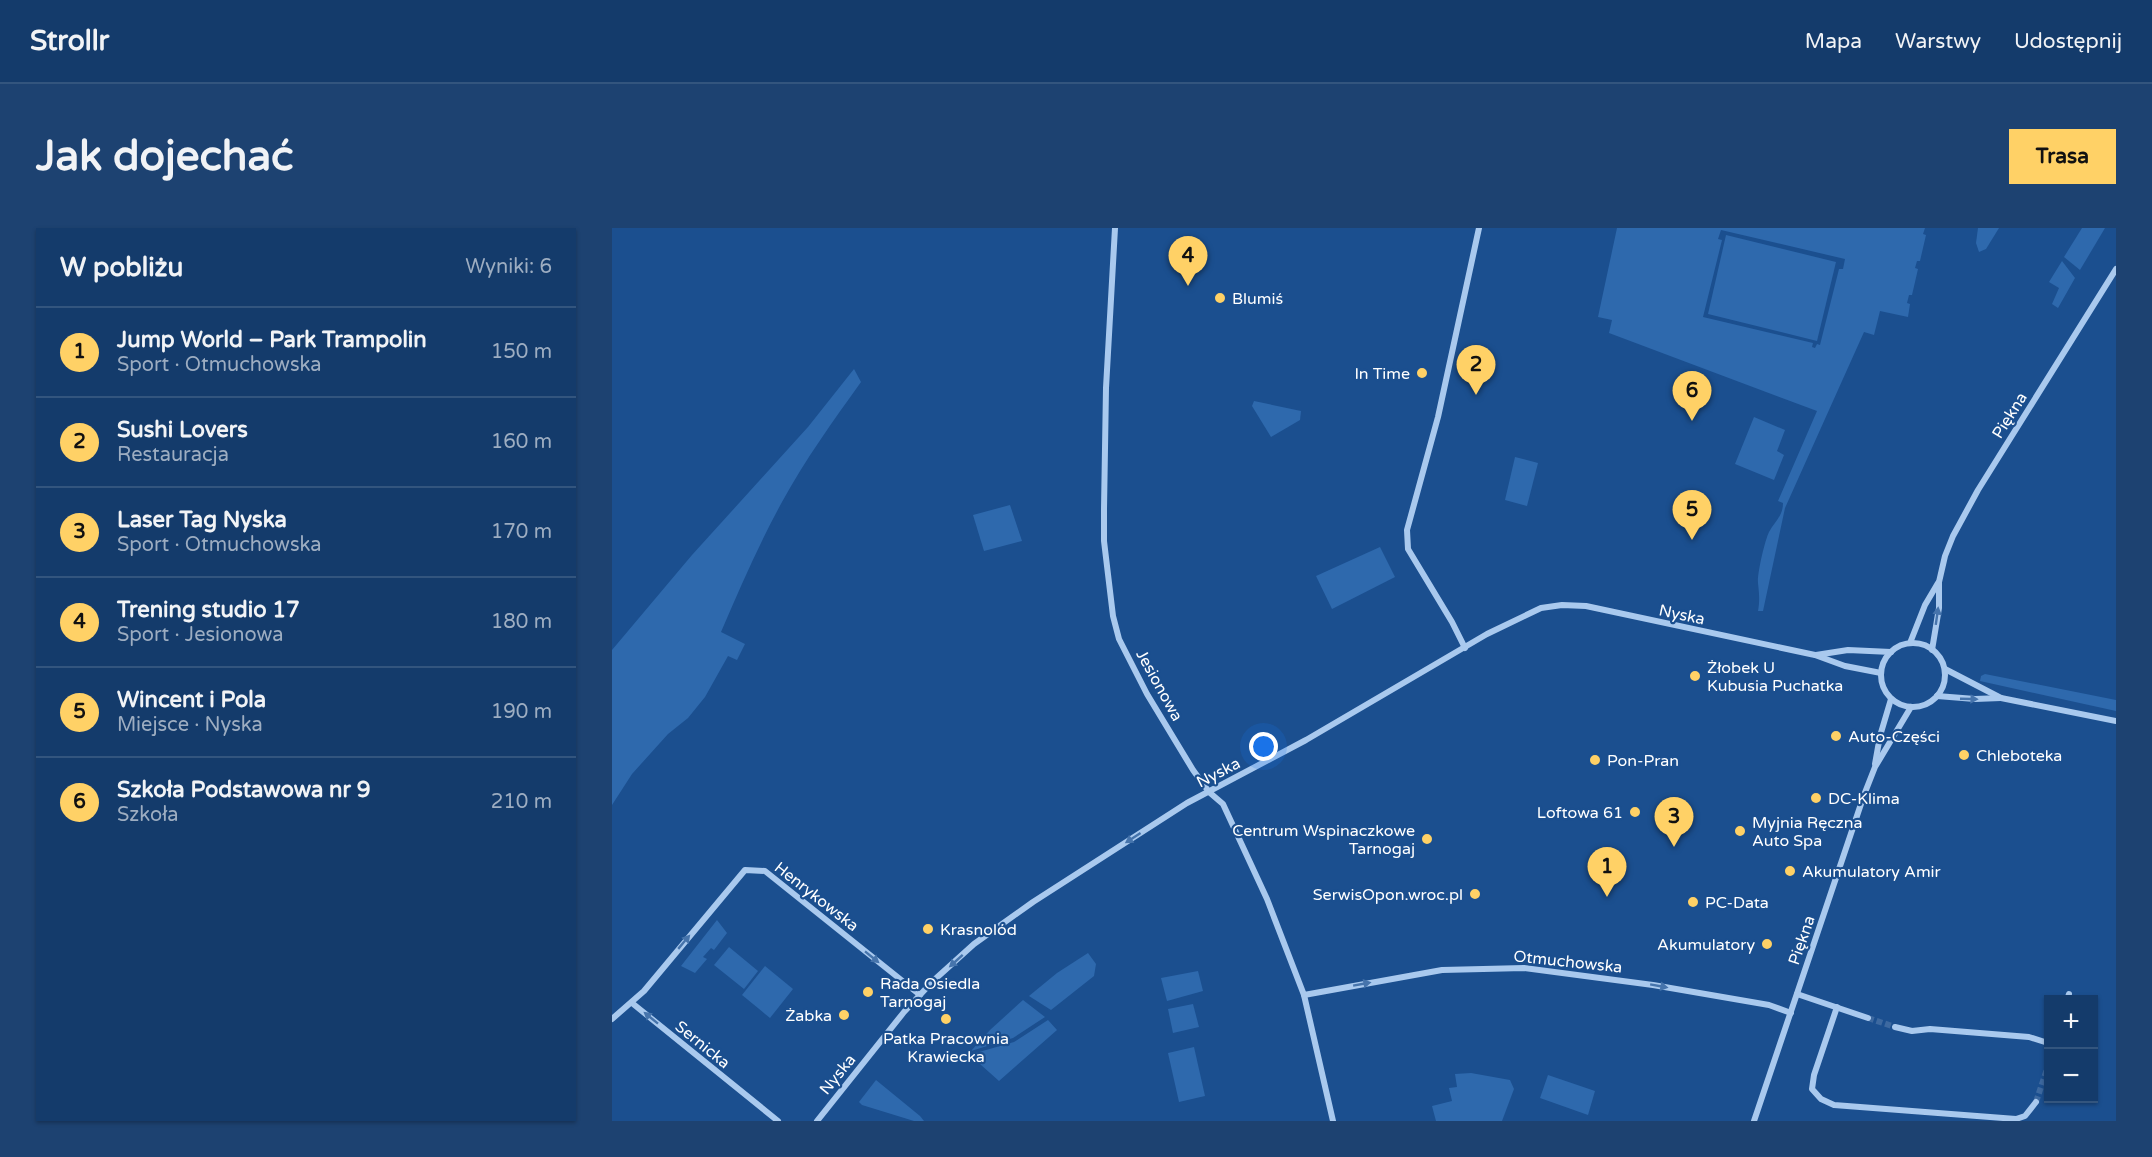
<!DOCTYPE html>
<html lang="pl">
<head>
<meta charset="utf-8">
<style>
  :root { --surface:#143b6b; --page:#1d4271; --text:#f1f3f6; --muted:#9dadc1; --line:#33557e; --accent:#ffd166 }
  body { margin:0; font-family:"Varela Round",sans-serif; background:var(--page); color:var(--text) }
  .controls { position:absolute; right:18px; bottom:18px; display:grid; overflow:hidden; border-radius:0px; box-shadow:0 2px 4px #0004 }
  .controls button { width:54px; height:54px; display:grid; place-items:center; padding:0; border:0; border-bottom:2px solid var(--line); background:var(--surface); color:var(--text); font:30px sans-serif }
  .you { position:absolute; left:652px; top:519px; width:21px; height:21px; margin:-15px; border:4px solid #fff; border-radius:50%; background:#1a73e8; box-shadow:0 0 0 9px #1a73e833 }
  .badge { display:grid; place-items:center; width:39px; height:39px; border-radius:50%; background:var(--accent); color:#111; font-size:20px; font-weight:700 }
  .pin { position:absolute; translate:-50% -50px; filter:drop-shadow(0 2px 3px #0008) }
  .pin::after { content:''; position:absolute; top:32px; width:21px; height:18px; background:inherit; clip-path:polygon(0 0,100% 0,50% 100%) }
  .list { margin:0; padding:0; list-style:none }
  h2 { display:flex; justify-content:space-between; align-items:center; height:78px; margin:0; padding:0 24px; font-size:26px }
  h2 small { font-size:20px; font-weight:400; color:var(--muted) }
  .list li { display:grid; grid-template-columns:39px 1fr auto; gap:18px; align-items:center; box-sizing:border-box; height:90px; padding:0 24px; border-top:2px solid var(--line) }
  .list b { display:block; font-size:22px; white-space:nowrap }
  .list p { margin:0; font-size:20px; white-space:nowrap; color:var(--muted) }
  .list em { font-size:20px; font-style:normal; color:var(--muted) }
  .map { position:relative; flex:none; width:1504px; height:893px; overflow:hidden; border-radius:0px }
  header { display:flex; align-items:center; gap:36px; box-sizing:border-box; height:84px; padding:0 30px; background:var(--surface); border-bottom:2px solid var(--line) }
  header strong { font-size:28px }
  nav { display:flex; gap:33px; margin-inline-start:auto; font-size:21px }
  .intro { display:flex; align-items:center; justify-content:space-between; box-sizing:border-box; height:144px; padding:0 36px }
  h1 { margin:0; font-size:42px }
  .button { padding:15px 27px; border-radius:0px; background:var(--accent); color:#111; font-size:21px; font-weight:700 }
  main { display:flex; gap:36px; padding:0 36px }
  aside { flex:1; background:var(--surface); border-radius:0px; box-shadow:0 2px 4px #0004 }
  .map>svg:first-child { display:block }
</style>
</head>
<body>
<header>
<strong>Strollr</strong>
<nav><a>Mapa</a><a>Warstwy</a><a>Udostępnij</a></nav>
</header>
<div class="intro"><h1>Jak dojechać</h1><a class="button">Trasa</a></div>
<main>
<aside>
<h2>W pobliżu<small>Wyniki: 6</small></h2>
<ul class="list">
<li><span class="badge">1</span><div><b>Jump World – Park Trampolin</b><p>Sport · Otmuchowska</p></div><em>150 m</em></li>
<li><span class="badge">2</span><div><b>Sushi Lovers</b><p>Restauracja</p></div><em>160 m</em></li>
<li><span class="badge">3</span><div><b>Laser Tag Nyska</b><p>Sport · Otmuchowska</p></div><em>170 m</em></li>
<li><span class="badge">4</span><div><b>Trening studio 17</b><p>Sport · Jesionowa</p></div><em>180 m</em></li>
<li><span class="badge">5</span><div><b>Wincent i Pola</b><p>Miejsce · Nyska</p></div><em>190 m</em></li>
<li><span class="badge">6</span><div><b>Szkoła Podstawowa nr 9</b><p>Szkoła</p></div><em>210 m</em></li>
</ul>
</aside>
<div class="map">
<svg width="1504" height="893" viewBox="0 0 1504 893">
  <rect width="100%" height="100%" fill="#1b4f8f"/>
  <g fill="#2e69ad" fill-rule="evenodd">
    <path d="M 1005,0 L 1313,0 L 1311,6 L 1314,7 L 1308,33 L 1305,33 L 1303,40 L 1306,41 L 1300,67 L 1297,67 L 1295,75 L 1298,76 L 1296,89 L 1268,83 L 1262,107 L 1252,104 L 1173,280 L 1151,383 L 1146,383 C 1148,372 1147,365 1146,355 C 1145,346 1153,312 1157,304 C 1163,293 1171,288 1171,275 L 1166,273 L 1205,183 L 997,105 L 1000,92 L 986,89 ZM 1109,2 L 1233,31 L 1231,41 L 1227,41 L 1208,117 L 1205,116 L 1203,120 L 1200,119 L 1201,115 L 1091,89 L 1110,12 L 1106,11 Z"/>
    <polygon points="1366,0 1387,0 1374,21 1367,24 1364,15"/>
    <polygon points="1470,0 1493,0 1468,42 1452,29"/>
    <polygon points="1114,7 1224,34 1205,113 1096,86"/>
    <polygon points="1450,33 1463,50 1446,80 1440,76 1447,60 1437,54"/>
    <path d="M 242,141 L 249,154 C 221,193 193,232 170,274 C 147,316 128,360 109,404 L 133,416 L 125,432 L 116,428 L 93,469 L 76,490 L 56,506 L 20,546 L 0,577 L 0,422 L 80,327 L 196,199 Z"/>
    <polygon points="642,173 689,183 688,192 659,209 640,178"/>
    <polygon points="1142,189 1173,202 1165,223 1172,227 1162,252 1123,236"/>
    <polygon points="903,229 926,235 915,278 893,272"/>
    <polygon points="398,277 410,313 372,323 361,287"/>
    <polygon points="768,319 783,349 720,381 704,348"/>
    <polygon points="1373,446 1504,472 1504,483 1368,453 1369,448"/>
    <polygon points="105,692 115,705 102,722 99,720 91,729 95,731 83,745 69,738"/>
    <polygon points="117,719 146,743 132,761 102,737"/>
    <polygon points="476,725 484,736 482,748 439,782 417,768 445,745"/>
    <polygon points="153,738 181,761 158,790 130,767"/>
    <polygon points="586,743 591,763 555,773 549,750"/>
    <polygon points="411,772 433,789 401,810 359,823 378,802"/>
    <polygon points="581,776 587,799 561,805 556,781"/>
    <polygon points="436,792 445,802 387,853 359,828 360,826 402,814"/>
    <polygon points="582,819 593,868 567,874 556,825"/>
    <polygon points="859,845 898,852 902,861 890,893 824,893 820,878 840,873 837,860 845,859 843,846"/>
    <polygon points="936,847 983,863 976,887 928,870"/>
    <polygon points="264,852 308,888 312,893 302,893 250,877 247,874"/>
  </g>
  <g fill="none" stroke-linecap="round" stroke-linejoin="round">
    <g stroke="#3d69a0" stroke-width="6" stroke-dasharray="6 3" stroke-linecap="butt">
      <polyline points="1256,790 1283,799"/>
      <polyline points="1424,874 1435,841"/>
    </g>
    <g stroke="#a9c9ee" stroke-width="6">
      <polyline points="503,0 494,160 492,281 492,313 501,388 507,411 535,466 581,542 597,564 611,576 655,671 692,767 721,893"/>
      <circle cx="1301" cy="447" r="32"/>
      <polyline points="1298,415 1313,377 1326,355"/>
      <polyline points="853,420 840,394 796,321 795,302 826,189 867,0"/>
      <polyline points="1320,422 1327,380 1327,354 1333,328 1341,308 1366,262 1504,41"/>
      <polyline points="1204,427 1236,422 1279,424"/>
      <polyline points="1333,441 1389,470 1504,493"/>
      <polyline points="1325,468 1363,471 1389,470"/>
      <polyline points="1263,536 1268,508 1279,471"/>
      <polyline points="1185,766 1256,790"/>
      <polyline points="692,767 830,742 912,740 1041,757 1157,777 1179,785"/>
      <polyline points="1455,772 1457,766"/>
      <polyline points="20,775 166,893"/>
      <polyline points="1225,779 1202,847 1200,861 1209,871 1222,877 1404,891 1413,888 1424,874"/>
      <polyline points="0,791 32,763 133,642 153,643 308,767"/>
      <polyline points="1283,799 1300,803 1318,801 1417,809 1436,815"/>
      <polyline points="1435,841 1436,820"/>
      <polyline points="205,893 292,784 321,753 362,716 421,674 575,575 694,512 875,406 929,380 950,377 974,378 1203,427 1233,438 1269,445"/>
      <polyline points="1142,893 1252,567 1263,539 1299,479"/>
    </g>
  </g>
  <defs><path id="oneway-solid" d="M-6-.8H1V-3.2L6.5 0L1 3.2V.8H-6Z" transform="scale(1.5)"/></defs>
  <g fill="#4674ac">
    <use href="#oneway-solid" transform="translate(1325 388) rotate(-82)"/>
    <use href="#oneway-solid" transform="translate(1357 471) rotate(2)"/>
    <use href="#oneway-solid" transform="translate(521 610) rotate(147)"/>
    <use href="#oneway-solid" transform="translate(72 714) rotate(-50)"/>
    <use href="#oneway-solid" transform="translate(260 729) rotate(39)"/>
    <use href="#oneway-solid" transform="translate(344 733) rotate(138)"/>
    <use href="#oneway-solid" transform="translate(750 756) rotate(-10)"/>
    <use href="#oneway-solid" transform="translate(1047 758) rotate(10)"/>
    <use href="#oneway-solid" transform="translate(39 790) rotate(-141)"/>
  </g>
  <g fill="#ffd166" stroke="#1b4f8f" stroke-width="2">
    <circle cx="608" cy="70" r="6"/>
    <circle cx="810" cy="145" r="6"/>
    <circle cx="1083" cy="448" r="6"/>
    <circle cx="1224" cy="508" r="6"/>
    <circle cx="1352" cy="527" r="6"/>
    <circle cx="983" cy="532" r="6"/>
    <circle cx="1204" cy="570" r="6"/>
    <circle cx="1023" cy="584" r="6"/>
    <circle cx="1128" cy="603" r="6"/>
    <circle cx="815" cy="611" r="6"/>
    <circle cx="1178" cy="643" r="6"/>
    <circle cx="863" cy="666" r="6"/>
    <circle cx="1081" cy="674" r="6"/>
    <circle cx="316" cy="701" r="6"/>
    <circle cx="1155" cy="716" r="6"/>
    <circle cx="256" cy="764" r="6"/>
    <circle cx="232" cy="787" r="6"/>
    <circle cx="334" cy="791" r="6"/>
  </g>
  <g text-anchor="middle" stroke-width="4.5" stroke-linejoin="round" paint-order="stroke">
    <g font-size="16" fill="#fff" stroke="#1b4f8f" text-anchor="start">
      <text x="620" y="76">Blumiś</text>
      <text x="798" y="151" text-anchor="end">In Time</text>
      <text x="1095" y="445">Żłobek U<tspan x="1095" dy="18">Kubusia Puchatka</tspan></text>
      <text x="1236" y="514">Auto-Części</text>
      <text x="1364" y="533">Chleboteka</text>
      <text x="995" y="538">Pon-Pran</text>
      <text x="1216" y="576">DC-Klima</text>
      <text x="1011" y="590" text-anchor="end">Loftowa 61</text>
      <text x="1140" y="600">Myjnia Ręczna<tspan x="1140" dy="18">Auto Spa</tspan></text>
      <text x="803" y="608" text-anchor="end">Centrum Wspinaczkowe<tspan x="803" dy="18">Tarnogaj</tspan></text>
      <text x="1190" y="649">Akumulatory Amir</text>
      <text x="851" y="672" text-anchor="end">SerwisOpon.wroc.pl</text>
      <text x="1093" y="680">PC-Data</text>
      <text x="328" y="707">Krasnolód</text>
      <text x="1143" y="722" text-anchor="end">Akumulatory</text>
      <text x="268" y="761">Rada Osiedla<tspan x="268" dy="18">Tarnogaj</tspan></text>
      <text x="220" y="793" text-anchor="end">Żabka</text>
      <text x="334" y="816" text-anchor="middle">Patka Pracownia<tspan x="334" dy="18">Krawiecka</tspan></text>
    </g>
    <g font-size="16" fill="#fff" stroke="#1b4f8f">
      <text transform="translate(1397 187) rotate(-58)" y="6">Piękna</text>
      <text transform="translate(1070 386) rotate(12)" y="6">Nyska</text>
      <text transform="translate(548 457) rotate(61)" y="6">Jesionowa</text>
      <text transform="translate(606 544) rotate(-27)" y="6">Nyska</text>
      <text transform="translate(205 668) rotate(38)" y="6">Henrykowska</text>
      <text transform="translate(1189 712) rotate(-71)" y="6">Piękna</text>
      <text transform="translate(956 733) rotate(6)" y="6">Otmuchowska</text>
      <text transform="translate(91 816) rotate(39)" y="6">Sernicka</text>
      <text transform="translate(225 846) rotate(-51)" y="6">Nyska</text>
    </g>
  </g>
</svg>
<div class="controls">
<button>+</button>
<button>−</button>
</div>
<div class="you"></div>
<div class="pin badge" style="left:995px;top:669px">1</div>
<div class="pin badge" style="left:864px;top:167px">2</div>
<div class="pin badge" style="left:1062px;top:619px">3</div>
<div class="pin badge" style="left:576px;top:58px">4</div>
<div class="pin badge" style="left:1080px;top:312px">5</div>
<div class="pin badge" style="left:1080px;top:193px">6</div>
</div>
</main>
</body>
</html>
